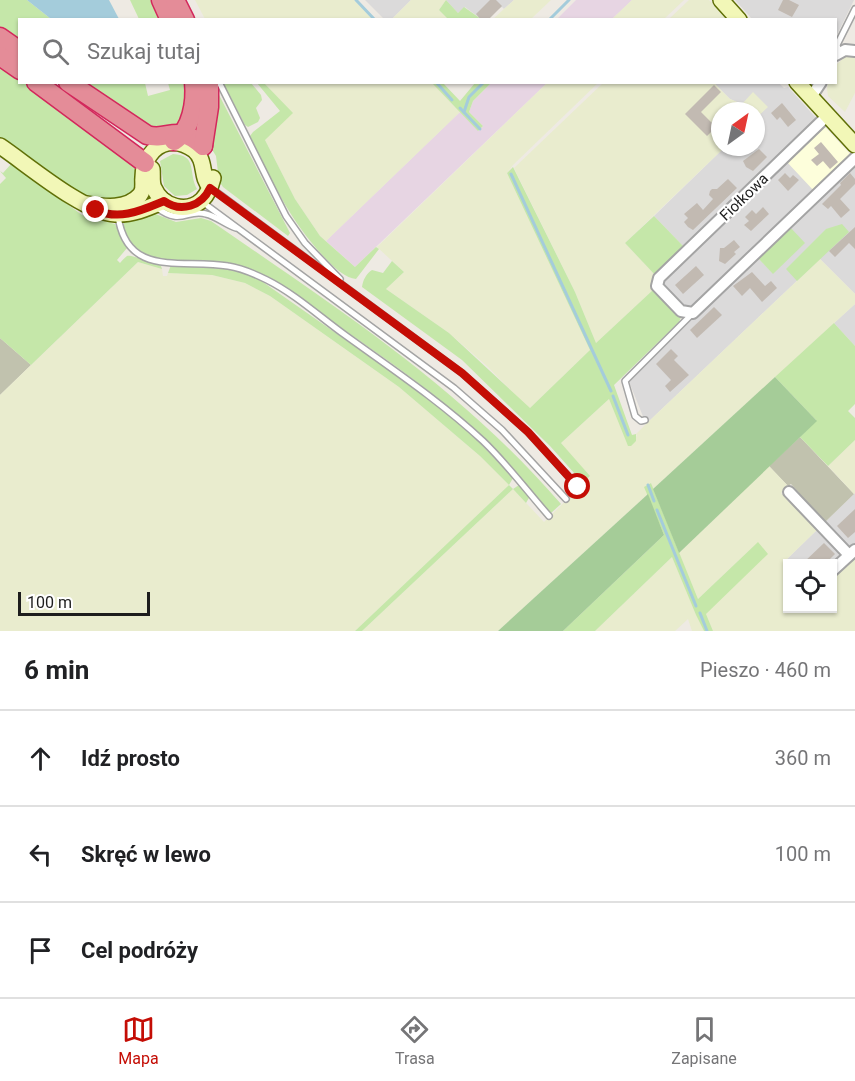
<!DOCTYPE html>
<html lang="pl">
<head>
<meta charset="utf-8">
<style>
  :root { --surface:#fff; --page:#f2f2f2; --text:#202124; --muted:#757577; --line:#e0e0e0; --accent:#c40d05 }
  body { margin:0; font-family:Roboto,sans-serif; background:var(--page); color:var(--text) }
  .controls { position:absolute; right:18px; bottom:18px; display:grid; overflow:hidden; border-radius:0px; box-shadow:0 2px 4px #0004 }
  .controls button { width:54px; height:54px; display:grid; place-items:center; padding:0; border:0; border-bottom:2px solid var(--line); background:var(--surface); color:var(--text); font:30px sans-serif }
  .compass { position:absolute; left:711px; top:102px; width:54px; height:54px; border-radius:50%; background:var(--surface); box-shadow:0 2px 4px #0004; rotate:33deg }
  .scale { position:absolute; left:18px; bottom:15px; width:132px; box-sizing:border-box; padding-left:6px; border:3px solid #1d1d1d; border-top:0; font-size:16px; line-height:21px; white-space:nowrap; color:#1d1d1d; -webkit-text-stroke:4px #fff; paint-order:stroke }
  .stop { position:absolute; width:18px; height:18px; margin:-14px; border:4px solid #c40d05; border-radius:50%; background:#fff }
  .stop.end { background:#c40d05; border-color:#fff; box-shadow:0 2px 6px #0008 }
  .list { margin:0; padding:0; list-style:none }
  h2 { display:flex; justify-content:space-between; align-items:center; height:78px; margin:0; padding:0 24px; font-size:26px }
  h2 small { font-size:20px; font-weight:400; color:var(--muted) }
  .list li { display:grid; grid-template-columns:39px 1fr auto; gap:18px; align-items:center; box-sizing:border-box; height:96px; padding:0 24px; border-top:2px solid var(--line) }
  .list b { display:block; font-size:22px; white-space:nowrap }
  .list em { font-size:20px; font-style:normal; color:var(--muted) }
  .icon { flex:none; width:33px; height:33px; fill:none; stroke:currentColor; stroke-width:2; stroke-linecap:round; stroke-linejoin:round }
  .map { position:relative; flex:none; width:855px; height:631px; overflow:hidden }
  .search { position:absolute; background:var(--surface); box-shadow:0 2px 4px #0004; left:18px; right:18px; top:18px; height:66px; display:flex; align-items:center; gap:15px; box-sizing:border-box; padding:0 21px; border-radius:0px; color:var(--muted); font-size:22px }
  .sheet { height:366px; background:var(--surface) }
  nav { display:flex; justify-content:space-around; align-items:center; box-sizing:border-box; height:84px; border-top:2px solid var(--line); background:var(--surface); font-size:16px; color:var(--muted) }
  nav a { display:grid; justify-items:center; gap:3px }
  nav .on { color:var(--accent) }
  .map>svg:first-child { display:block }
</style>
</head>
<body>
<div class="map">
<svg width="855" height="631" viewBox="0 0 855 631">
  <rect width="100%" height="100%" fill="#eeeae3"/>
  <g fill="#dbdada">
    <polygon points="365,0 411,0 391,20 384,19"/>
    <polygon points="446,0 514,0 504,9 502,7 481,19 465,7 458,13"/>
    <polygon points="735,0 854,0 836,37 836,20 752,19"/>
    <polygon points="716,83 779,83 784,88 788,87 817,119 685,248 654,216 725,147 756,147 756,118 767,107 741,104 730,99 715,84"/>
    <polygon points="787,162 814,190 693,307 683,306 661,282"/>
    <polygon points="855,162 855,294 820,259 646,424 628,379 757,257 773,273 789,226"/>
    <polygon points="855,304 855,346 834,323"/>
    <polygon points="855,493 855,545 852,548 847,547 824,523"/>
    <polygon points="818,529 841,553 841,558 832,564 791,563 787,559"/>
  </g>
  <g fill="#e7d5e3">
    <polygon points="576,0 632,0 612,19 556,20"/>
    <polygon points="491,83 547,83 355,267 354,266 326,241 460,112 479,131 483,126 469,112 473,101"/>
  </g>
  <polygon fill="#fdfedb" points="825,127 851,155 814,191 787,162"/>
  <g fill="#c1c2ae">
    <polygon points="0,338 31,365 0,395"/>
    <polygon points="800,437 854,494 824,523 798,495 799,493 791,484 788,486 769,466"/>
  </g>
  <g fill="#e9ecce">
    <polygon points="195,0 354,0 373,19 205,19"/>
    <polygon points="411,0 446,0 439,10 448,19 391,20"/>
    <polygon points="514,0 551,0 531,19 493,19"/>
    <polygon points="632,0 684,0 664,19 612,19"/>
    <polygon points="689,0 709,0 727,19 669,19"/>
    <polygon points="852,55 855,56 855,93 845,112 828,96 827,89 828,83 836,82 837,64 845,57"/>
    <polygon points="264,83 432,83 460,112 326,241 320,236 295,199 265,140 292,113"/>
    <polygon points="547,83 598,83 513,165 507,173 590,350 529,409 488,367 449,333 386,289 404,272 377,247"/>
    <polygon points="603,83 716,83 715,84 730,99 742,104 753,92 768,107 756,118 756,111 720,111 720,147 725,147 625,243 656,276 651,281 654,289 596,343 575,292 514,168"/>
    <polygon points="820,259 855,294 855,304 653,489 651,483 645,487 648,494 498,631 362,631 513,489 544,522 590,477 561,443 609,399 627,443 637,436 636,434 646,424"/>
    <polygon points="138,262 162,269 163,276 167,276 168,273 212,275 245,283 270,296 399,387 480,456 509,485 355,631 0,631 0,395"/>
    <polygon points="855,440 855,493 854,494 828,466"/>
    <polygon points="769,466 788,486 781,493 790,503 792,501 818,529 787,559 791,563 788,564 788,608 832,608 833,576 855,554 855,631 713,631 706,614 757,543 698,599 679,553"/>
    <polygon points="672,557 696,615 704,631 692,631 688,619 675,631 595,631"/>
  </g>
  <g fill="#c5e7a9">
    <polygon points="0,0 27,0 51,19 20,20 19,42 0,28"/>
    <polygon points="130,0 151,0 161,19 139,19"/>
    <polygon points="446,0 458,13 464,7 481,19 448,19 439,10"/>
    <polygon points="0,64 19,78 20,82 26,83 93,131 137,167 136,192 118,201 90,199 78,193 0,140"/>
    <polygon points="76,83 145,83 148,96 170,90 168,83 188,83 187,106 178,126 159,132"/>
    <polygon points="223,83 251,83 261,95 262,100 256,108 260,118 258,122 248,127 245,125"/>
    <path d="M 257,83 L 264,83 L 293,113 L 265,140 L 295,199 L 320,236 L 355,267 L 376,247 L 379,249 L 356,279 C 346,278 336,269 329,262 C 290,222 274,185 250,136 L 253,132 L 280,111 Z"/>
    <polygon points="432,83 443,83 460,101 475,83 491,83 473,101 469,112 483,126 478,131"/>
    <polygon points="217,91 290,233 288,236 223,187 219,181 216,156 208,143"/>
    <path d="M 173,154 C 198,155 188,173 197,189 L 187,195 L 175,196 L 164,186 L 160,161 Z"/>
    <path d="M 12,163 L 82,215 L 115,224 L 127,248 L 117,260 L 120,263 C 122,261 124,258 127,256 C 130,254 155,264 161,266 L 162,269 L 138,262 L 31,365 L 0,338 L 0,184 L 6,178 L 0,171 L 3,173 Z"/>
    <path d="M 513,167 L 575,292 L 596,343 L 654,289 L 681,317 L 679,322 L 614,385 L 632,435 L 636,434 L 636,441 L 631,446 L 628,446 L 609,399 L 561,443 L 590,476 L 583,483 L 550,446 L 462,360 L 362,287 C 363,280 366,274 372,270 L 383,273 L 392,261 L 404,272 L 386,289 L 449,333 L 530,408 L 590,350 L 507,173 Z"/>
    <path d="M 153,213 L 176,222 L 201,218 L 211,221 C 337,308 460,387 561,504 L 551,513 C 526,484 502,455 474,429 C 412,373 339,328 272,279 C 259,273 247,266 233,264 C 202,258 147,269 128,240 C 124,233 123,229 124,222 Z"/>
    <polygon points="654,216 685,248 656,276 625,243"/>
    <polygon points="842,224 849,232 797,281 786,269 826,229"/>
    <polygon points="789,226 805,243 773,274 757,257"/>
    <polygon points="171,265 226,269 246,274 260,280 390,371 451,417 478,441 513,478 509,485 513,489 519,485 530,496 526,503 513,489 362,631 355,631 509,485 480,456 399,387 270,296 245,283 212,275 168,273"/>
    <polygon points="834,323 855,346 855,404 848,411 855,418 855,440 828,466 800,437 816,420 775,377"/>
    <polygon points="651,483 698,599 758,542 768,554 706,614 713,631 704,631 696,615 672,557 595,631 563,631 664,535 644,487"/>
  </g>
  <g fill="#a5cc98">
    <polygon points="775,377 817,421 679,553 653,489"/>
    <polygon points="648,494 664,535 563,631 498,631"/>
  </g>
  <polygon fill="#a4ccdb" points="27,0 109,0 119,19 51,19"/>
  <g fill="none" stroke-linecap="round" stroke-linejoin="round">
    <g stroke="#a4ccdb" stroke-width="3">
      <polyline points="356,0 375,20"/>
      <polyline points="549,20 569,0"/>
      <polyline points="436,82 452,100"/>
      <polyline points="460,108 480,129"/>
      <polyline points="464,112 469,97 484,82"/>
      <polyline points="511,174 611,391"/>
      <polyline points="613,396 628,435"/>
      <polyline points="648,485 654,501"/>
      <polyline points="657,510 696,606"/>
      <polyline points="700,613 707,631"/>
    </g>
  </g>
  <g fill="#c2bab2">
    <polygon points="490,0 496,0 502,6 488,20 481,20 476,14"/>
    <polygon points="783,0 789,0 799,5 792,17 778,10"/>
    <polygon points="714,85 721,92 701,112 716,127 707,136 685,114"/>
    <polygon points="782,103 796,120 788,127 780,117 777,120 771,113"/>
    <polygon points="821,142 838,162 830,169 823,161 817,166 811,160 819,154 814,148"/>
    <polygon points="759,149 767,157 753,171 746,167 743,161"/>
    <polygon points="785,173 790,178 793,175 799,180 788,191 778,180"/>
    <polygon points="850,173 855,179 855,184 840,199 850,210 841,218 831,206 828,209 822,204 841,185 840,183"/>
    <polygon points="728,179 737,188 693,230 688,227 684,222 688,218 684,214 697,203 703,210 713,199 709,195 710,191 712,189 717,189"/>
    <polygon points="763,207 769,214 751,231 744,225 749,221 745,217 752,210 756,214"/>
    <polygon points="855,227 855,249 849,243 835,257 829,251"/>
    <polygon points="734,240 740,247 734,252 736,254 725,264 719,261 720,248 724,248"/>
    <polygon points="696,266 704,275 683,294 675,285"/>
    <polygon points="752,272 765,286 771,281 777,288 762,302 750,288 742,296 733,286"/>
    <polygon points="714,307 722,315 697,338 690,330"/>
    <polygon points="671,349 678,356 674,360 689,375 670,392 665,386 671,380 656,364"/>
    <polygon points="855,509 855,532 848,538 837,526"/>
    <polygon points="824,543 835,554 825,564 802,564"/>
  </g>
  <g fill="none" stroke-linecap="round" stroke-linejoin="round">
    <defs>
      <g id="lane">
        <polyline points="839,52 837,45 855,9"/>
        <polyline points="219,82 286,216 305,243 340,279"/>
        <polyline points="211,188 462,373 528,432 578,487"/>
        <polyline points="201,201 454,388 502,430 566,499"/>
        <path d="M 156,207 C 182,227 187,208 206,214 C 216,216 226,225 236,228"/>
        <path d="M 118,216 C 127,279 183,258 228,266 C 242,268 255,274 267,280 C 295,294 320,317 345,335 C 392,369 440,401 483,441 C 507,464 527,491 549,516"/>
        <polyline points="645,420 641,421 635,416 625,381 692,314"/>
      </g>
      <g id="street">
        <polyline points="836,55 845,50 855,51"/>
        <polyline points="811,97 821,82"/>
        <polyline points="828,115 659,278 657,286 681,311 693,313 855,158"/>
        <polyline points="789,492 849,555"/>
        <polyline points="832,571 855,550"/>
      </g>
      <g id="secondary">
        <polyline points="721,0 739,20"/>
        <polyline points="797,82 855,145"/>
        <path d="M 0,146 C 27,164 84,213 115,214 C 133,215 148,208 164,201"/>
        <path d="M 152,169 C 153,175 151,182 154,188 C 162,207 187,214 202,200 C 208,194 211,186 213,178"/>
        <path d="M 87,204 C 104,207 127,210 140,195 C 145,189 142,184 143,177 C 143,162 152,146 168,143 C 177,141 187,145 194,150 C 207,161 200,177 210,187"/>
      </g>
      <g id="highway">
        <polyline points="161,0 170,20"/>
        <polyline points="175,0 185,20"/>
        <polyline points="0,37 20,51"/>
        <polyline points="0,56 20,70"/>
        <polyline points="36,82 145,163"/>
        <path d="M 68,82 L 147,135 C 168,142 176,122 203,146"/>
        <path d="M 174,141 C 192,130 196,101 194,82"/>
        <polyline points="203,146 209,107 209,82"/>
      </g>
    </defs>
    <use href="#lane" stroke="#a4a4a4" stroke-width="8"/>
    <use href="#street" stroke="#a4a4a4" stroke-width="14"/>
    <use href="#secondary" stroke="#607007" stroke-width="18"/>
    <use href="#highway" stroke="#d3285c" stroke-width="21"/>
    <use href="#lane" stroke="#fff" stroke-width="5"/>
    <use href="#street" stroke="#fff" stroke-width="10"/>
    <use href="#secondary" stroke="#f2f7b7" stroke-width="15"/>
    <use href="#highway" stroke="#e48c98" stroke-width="18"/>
  </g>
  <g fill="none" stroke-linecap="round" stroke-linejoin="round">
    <path stroke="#c40d05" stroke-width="8" d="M 96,210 C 120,221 142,210 164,201 C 181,213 202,206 210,188 L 462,373 L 528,432 L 578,487"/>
  </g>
  <g text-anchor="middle" stroke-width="4.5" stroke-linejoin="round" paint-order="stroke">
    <g font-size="15" fill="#1d1d1d" stroke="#fff">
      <text transform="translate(744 197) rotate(-44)" y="5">Fiołkowa</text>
    </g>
  </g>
</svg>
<div class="controls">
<button><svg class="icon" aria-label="locate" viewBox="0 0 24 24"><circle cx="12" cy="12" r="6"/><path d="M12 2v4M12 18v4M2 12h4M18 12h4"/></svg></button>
</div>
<svg class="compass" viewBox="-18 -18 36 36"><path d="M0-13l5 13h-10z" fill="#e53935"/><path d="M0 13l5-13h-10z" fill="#757577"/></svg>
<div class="scale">100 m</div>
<div class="stop" style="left:578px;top:487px"></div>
<div class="stop end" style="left:96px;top:210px"></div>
<div class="search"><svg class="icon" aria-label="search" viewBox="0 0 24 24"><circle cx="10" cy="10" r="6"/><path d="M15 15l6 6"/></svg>Szukaj tutaj</div>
</div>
<section class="sheet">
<h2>6 min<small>Pieszo · 460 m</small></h2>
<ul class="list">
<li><svg class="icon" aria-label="ahead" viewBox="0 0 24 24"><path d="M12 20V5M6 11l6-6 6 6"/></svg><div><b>Idź prosto</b></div><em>360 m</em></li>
<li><svg class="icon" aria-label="left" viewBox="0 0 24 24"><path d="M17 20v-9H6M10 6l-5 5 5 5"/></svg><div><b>Skręć w lewo</b></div><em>100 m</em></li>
<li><svg class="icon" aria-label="arrive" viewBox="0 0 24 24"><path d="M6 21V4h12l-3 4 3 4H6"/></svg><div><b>Cel podróży</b></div></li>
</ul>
</section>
<nav>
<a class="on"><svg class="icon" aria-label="map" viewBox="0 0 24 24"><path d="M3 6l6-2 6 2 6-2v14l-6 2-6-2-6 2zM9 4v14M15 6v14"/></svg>Mapa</a>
<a><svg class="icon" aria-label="directions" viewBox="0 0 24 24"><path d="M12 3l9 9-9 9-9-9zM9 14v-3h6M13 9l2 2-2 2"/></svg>Trasa</a>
<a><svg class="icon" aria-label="saved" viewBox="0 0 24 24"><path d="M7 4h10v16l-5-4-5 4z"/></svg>Zapisane</a>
</nav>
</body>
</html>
